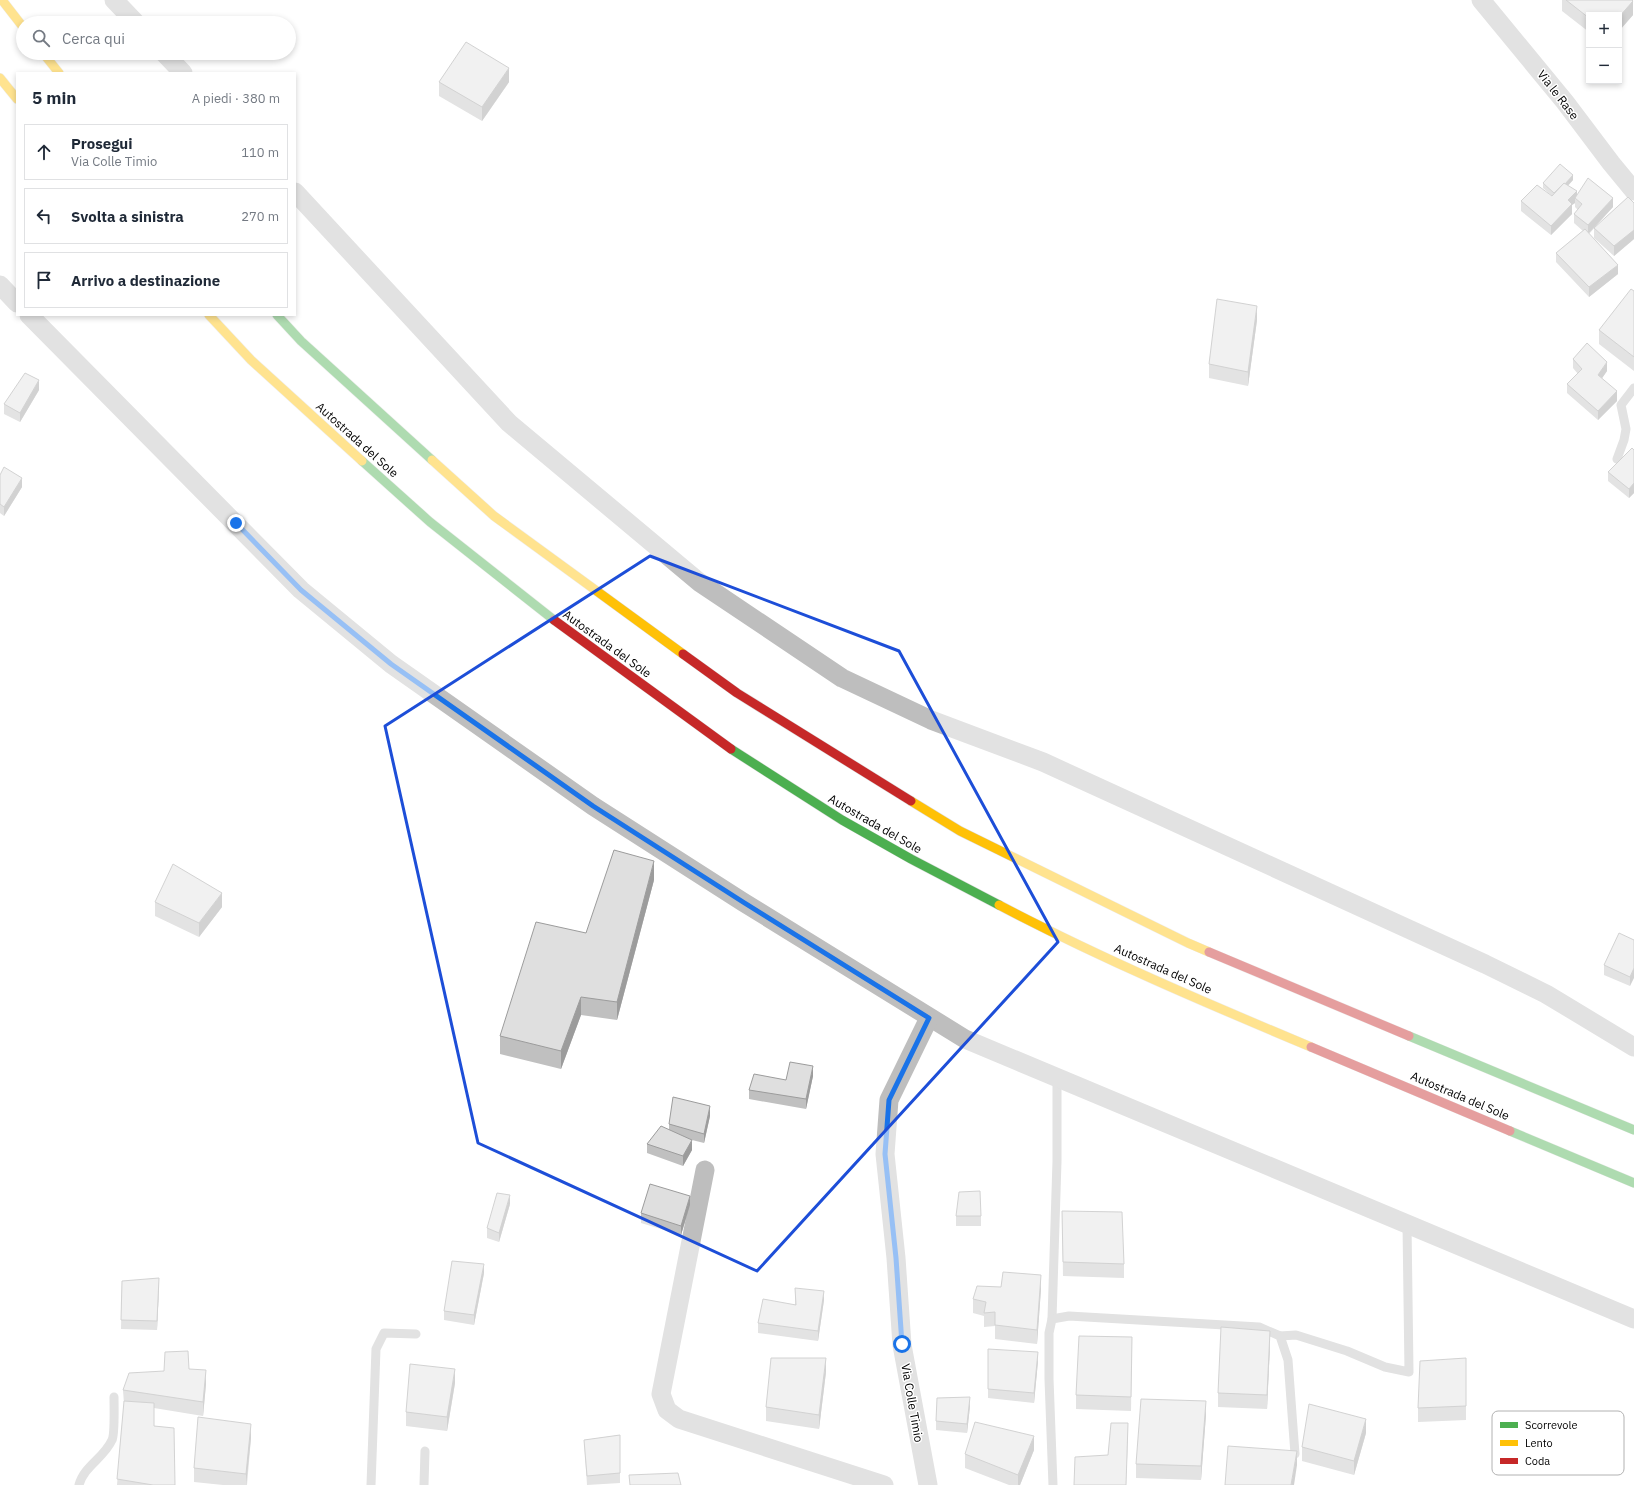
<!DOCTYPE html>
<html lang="it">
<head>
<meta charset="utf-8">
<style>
  :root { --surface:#fff; --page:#f2f2f3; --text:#1f2937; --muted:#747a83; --line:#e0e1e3 }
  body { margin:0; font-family:"IBM Plex Sans",sans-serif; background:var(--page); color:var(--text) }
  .controls { position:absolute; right:12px; top:12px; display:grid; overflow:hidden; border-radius:0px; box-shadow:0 2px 6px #0003 }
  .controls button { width:36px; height:36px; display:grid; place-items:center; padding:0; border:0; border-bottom:1px solid var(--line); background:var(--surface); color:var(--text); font:20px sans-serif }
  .stop { position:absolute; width:12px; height:12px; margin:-9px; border:3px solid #1a73e8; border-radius:50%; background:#fff }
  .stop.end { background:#1a73e8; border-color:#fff; box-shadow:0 1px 4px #0008 }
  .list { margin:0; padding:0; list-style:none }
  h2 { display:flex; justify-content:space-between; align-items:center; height:52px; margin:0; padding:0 16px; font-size:17px }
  h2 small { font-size:13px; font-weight:400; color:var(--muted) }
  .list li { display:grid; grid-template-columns:26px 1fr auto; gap:12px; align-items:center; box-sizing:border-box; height:56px; margin:0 8px 8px; padding:0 8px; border:1px solid var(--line); border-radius:0px }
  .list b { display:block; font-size:15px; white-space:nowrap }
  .list p { margin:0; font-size:13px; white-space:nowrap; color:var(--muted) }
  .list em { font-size:13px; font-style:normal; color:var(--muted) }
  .icon { flex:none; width:22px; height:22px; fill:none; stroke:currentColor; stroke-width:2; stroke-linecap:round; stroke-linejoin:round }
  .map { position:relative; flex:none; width:1634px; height:1485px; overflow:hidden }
  .search { position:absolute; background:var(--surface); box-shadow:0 2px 6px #0003; left:16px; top:16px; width:280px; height:44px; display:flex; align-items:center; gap:10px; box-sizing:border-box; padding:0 14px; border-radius:22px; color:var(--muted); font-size:15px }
  .panel { position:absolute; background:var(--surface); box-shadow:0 2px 6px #0003; left:16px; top:72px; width:280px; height:244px; border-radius:0px }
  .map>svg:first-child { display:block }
</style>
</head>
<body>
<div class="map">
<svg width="1634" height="1485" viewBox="0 0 1634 1485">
  <rect width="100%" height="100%" fill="#fff"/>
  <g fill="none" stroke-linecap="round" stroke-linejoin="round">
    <defs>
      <g id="fast">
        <polyline points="277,315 301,341 432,460"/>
        <polyline points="362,461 430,522 554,620"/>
        <polyline points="731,749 842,820 911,859 999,905"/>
        <polyline points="1409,1036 1634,1130"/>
        <polyline points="1510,1131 1634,1183"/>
      </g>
      <g id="slow">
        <polyline points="2,0 23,27"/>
        <polyline points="43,53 59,73"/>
        <polyline points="0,78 17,99"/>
        <polyline points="209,315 251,360 362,461"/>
        <polyline points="432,460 494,516 683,654"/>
        <polyline points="911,801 960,831 1188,943 1209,952"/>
        <path d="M 999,905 C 1100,958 1206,1003 1311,1047"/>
      </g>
      <g id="jam">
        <polyline points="554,620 731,749"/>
        <polyline points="683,654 737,693 911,801"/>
        <polyline points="1209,952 1409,1036"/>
        <polyline points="1311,1047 1510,1131"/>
      </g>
    </defs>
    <use href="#fast" stroke="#dbdbdb" stroke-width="10"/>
    <use href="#slow" stroke="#dbdbdb" stroke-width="10"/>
    <use href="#jam" stroke="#dbdbdb" stroke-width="10"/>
    <g stroke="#bebebe" stroke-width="9">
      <polyline points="1617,459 1624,440 1626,429 1621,405 1634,388"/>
      <polyline points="1052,1319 1057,1161 1057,1078"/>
      <polyline points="1280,1336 1296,1335 1347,1351 1385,1367 1409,1372 1407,1224"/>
      <path d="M 79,1485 C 84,1466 104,1458 112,1440 C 115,1434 114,1406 114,1397"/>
      <polyline points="371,1485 376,1349 384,1333 416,1334"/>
      <polyline points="424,1485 425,1451"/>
      <polyline points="1053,1485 1049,1379 1049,1333 1052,1319 1069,1316 1259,1327 1280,1336 1288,1360 1295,1454"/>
    </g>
    <g stroke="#bebebe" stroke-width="19">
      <polyline points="114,0 136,23"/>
      <polyline points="1481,0 1565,102 1611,163 1634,191"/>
      <polyline points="164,53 183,73"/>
      <polyline points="295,192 509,423 699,582 842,678 931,720 1043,762 1485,964 1546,994 1634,1047"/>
      <polyline points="0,285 17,303"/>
      <polyline points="29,315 301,590 391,664 593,806 743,902 965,1039 1634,1319"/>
      <polyline points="705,1170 661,1394 667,1410 679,1419 884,1485"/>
      <polyline points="928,1485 902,1345 896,1258 885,1154 889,1100 929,1018"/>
    </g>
    <use href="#fast" stroke="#4caf50" stroke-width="9"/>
    <use href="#slow" stroke="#ffc107" stroke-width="9"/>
    <use href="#jam" stroke="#c62828" stroke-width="9"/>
  </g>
  <g fill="#c0c0c0">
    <polygon points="1562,0 1632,0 1633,15 1619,31 1619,15 1589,15 1589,32 1562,11"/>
    <polygon points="439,82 509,82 482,121 439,96"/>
    <polygon points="1573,180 1568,186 1577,195 1613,207 1589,234 1618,274 1589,297 1556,262 1556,253 1583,231 1574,223 1574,214 1578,210 1575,207 1575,203 1572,205 1572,214 1551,235 1521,211 1521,201 1552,196 1543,188 1543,183"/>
    <polygon points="1634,203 1634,239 1614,256 1594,238 1594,228"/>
    <polygon points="1634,291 1634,371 1599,344 1599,330"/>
    <polygon points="1257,320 1248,386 1209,378 1209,364"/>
    <polygon points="1573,359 1607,371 1602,378 1617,401 1598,420 1567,393 1567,384 1578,374 1573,368"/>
    <polygon points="39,390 20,422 4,414 4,404"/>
    <polygon points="1634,450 1634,493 1629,498 1608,481 1608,472"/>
    <polygon points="0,475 22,487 4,516 0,513"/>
    <polygon points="654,880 617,1020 581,1015 561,1069 500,1054 500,1036 586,933"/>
    <polygon points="155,902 222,907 199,937 155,916"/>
    <polygon points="1634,940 1630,986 1604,975 1604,965"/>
    <polygon points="813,1076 806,1109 749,1099 749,1090 786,1080"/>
    <polygon points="710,1116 704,1143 688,1139 692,1150 683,1166 647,1153 647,1144 669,1130 669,1124"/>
    <polygon points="510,1204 499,1242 487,1238 487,1228"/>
    <polygon points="690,1205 681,1235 641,1223 641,1213"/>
    <polygon points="1062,1211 1124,1264 1124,1278 1063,1276"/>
    <rect x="956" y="1216" width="25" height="10"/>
    <polygon points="484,1273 474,1325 444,1320 444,1311"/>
    <polygon points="122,1281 159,1287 157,1330 121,1329"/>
    <polygon points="795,1288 824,1300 818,1341 758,1333 758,1323 795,1305"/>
    <polygon points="1041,1289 1037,1344 995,1339 995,1326 984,1327 984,1316 973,1313 973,1299"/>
    <polygon points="1132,1337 1131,1411 1076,1409 1076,1395"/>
    <polygon points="1270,1345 1267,1409 1218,1407 1218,1393"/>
    <polygon points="988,1349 1038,1361 1034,1403 988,1398"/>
    <polygon points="1466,1358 1466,1420 1418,1422 1418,1408"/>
    <polygon points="189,1369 206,1384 203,1416 154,1408 154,1426 175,1485 117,1485 124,1404 123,1390 164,1371"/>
    <polygon points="826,1372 819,1429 766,1421 766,1407"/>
    <polygon points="455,1383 447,1431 406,1426 406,1412"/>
    <polygon points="970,1406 967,1433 936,1430 936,1421"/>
    <polygon points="1206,1415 1201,1480 1136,1478 1136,1464"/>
    <polygon points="1366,1433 1354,1475 1302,1461 1302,1447"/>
    <polygon points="620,1435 620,1483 587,1485 584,1440"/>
    <polygon points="251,1438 247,1485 223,1485 194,1482 194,1468"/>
    <polygon points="1034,1450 1020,1485 1009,1485 965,1468 965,1454"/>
  </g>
  <g fill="#9c9c9c">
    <polygon points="1633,1 1633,15 1619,31 1619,17"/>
    <polygon points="509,68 509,82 482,121 482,107"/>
    <polygon points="1573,175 1573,180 1555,199 1555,194"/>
    <polygon points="1577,191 1577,199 1575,198 1575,203 1572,205 1572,214 1551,235 1551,226 1568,200"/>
    <polygon points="1613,198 1613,207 1588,234 1588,225"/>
    <polygon points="1634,230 1634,239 1614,256 1614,246"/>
    <polygon points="1618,265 1618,274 1589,297 1589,287"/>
    <polygon points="1257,306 1257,320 1248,386 1248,372"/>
    <polygon points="1607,362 1607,371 1598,384 1598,375"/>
    <polygon points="39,380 39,390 20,422 20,413"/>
    <polygon points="1617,391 1617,401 1598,420 1598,411"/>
    <polygon points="22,478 22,487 4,516 4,507"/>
    <polygon points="1634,483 1634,493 1629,498 1629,489"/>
    <polygon points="654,861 654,880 617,1020 617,1002"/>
    <polygon points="222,893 222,907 199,937 199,923"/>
    <polygon points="1634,968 1634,978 1630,986 1630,977"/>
    <polygon points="581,997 581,1015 561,1069 561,1051"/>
    <polygon points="813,1066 813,1076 806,1109 806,1099"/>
    <polygon points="710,1106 710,1116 704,1143 704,1134"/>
    <polygon points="692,1140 692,1150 683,1166 683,1156"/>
    <polygon points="510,1195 510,1204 499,1242 499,1233"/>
    <polygon points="690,1196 690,1205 681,1235 681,1226"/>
    <polygon points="484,1264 484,1273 474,1325 474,1315"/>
    <polygon points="1041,1275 1041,1289 1037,1344 1037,1330"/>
    <polygon points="159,1278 159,1287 157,1330 157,1321"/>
    <polygon points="824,1291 824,1300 818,1341 818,1331"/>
    <polygon points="1270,1331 1270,1345 1267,1409 1267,1395"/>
    <polygon points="1038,1352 1038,1361 1034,1403 1034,1393"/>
    <polygon points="826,1358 826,1372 819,1429 819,1415"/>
    <polygon points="455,1369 455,1383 447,1431 447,1417"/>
    <polygon points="206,1370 206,1384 203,1416 203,1402"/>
    <polygon points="970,1397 970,1406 967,1433 967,1424"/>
    <polygon points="1206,1401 1206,1415 1201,1480 1201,1466"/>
    <polygon points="1366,1419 1366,1433 1354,1475 1354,1461"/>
    <polygon points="1128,1423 1128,1437 1126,1485"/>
    <polygon points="251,1424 251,1438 246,1485 246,1474"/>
    <polygon points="1034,1436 1034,1450 1020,1485 1018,1485 1018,1475"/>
    <polygon points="1297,1451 1297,1465 1294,1485 1291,1485"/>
  </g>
  <g fill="#dfdfdf" stroke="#9c9c9c">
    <polygon points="1566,0 1632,0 1633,1 1619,17 1619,15 1589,15 1589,18"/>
    <polygon points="466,42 509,68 482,107 439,82"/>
    <polygon points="1560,164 1573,175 1565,184 1564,183 1554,193 1543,183"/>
    <polygon points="1588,178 1613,198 1588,225 1574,214 1582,204 1575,198"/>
    <polygon points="1564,183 1577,191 1568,200 1572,204 1551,226 1521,201 1537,185 1552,196"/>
    <polygon points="1628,197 1634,203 1634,230 1614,246 1594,228"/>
    <polygon points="1585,229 1618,265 1589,287 1556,253"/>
    <polygon points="1631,289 1634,291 1634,357 1599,330"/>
    <polygon points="1217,299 1257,306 1248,372 1209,364"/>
    <polygon points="1587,343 1607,362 1598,375 1617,391 1598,411 1567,384 1582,369 1573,359"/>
    <polygon points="25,373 39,380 20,413 4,404"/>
    <polygon points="1632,448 1634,450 1634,483 1629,489 1608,472"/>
    <polygon points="4,467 22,478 4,507 0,504 0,475"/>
    <polygon points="614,850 654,861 617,1002 581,997 561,1051 500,1036 536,922 586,933"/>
    <polygon points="173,864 222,893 199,923 155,902"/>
    <polygon points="1619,933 1634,940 1634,968 1630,977 1604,965"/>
    <polygon points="790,1062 813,1066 806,1099 749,1090 754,1074 786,1080"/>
    <polygon points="673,1097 710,1106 704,1134 669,1124"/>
    <polygon points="661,1126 692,1140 683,1156 647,1144"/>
    <polygon points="650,1184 690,1196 681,1226 641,1213"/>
    <polygon points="980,1191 981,1216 956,1216 959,1192"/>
    <polygon points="497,1193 510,1195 499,1233 487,1228"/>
    <polygon points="1062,1211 1122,1212 1124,1264 1063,1262"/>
    <polygon points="452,1261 484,1264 474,1315 444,1311"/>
    <polygon points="1003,1272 1041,1275 1037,1330 995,1325 995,1312 984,1313 986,1302 973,1299 977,1286 1001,1287"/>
    <polygon points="159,1278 157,1321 121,1320 122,1281"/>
    <polygon points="795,1288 824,1291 818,1331 758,1323 763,1299 796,1305"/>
    <polygon points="1221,1327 1270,1331 1267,1395 1218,1393"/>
    <polygon points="1079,1336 1132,1337 1131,1397 1076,1395"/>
    <polygon points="988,1349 1038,1352 1034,1393 988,1389"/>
    <polygon points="188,1351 189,1369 206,1370 203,1402 123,1390 129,1373 164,1371 165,1352"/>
    <polygon points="771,1358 826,1358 819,1415 766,1407"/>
    <polygon points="1466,1358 1466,1406 1418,1408 1420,1361"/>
    <polygon points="410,1364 455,1369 447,1417 406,1412"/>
    <polygon points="970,1397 967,1424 936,1421 937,1398"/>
    <polygon points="1141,1399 1206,1401 1201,1466 1136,1464"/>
    <polygon points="124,1401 154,1403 154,1426 174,1428 175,1485 153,1485 117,1479"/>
    <polygon points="1309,1404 1366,1419 1354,1461 1302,1447"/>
    <polygon points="198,1417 251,1424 246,1474 194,1468"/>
    <polygon points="975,1422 1034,1436 1018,1475 965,1454"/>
    <polygon points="1111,1423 1128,1423 1126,1485 1074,1485 1075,1457 1108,1455"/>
    <polygon points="620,1435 620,1473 587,1476 584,1440"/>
    <polygon points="1228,1446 1297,1451 1291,1485 1225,1485"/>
    <polygon points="678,1473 681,1485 630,1485 629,1475"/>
  </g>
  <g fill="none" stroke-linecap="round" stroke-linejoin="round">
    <polyline stroke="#1a73e8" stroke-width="5" points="236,523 301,590 391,664 593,806 743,902 929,1018 889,1100 885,1154 896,1258 902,1344"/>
  </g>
  <path d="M0 0H1634V1485H0ZM 650,556 L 899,651 L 1058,942 L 757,1271 L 478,1143 L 385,726 Z" fill="#fff" fill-opacity=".55" fill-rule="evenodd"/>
  <path fill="none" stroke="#1d4ed8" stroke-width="3" stroke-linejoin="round" d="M 650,556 L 899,651 L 1058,942 L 757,1271 L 478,1143 L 385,726 Z"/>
  <g text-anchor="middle" stroke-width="3" stroke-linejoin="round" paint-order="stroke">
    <g font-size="12" fill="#000" stroke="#fff">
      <text transform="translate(1558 95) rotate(52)" y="4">Via le Rase</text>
      <text transform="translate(357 440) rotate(42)" y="4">Autostrada del Sole</text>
      <text transform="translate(607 644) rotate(36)" y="4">Autostrada del Sole</text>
      <text transform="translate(875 824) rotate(30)" y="4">Autostrada del Sole</text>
      <text transform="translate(1163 969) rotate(24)" y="4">Autostrada del Sole</text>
      <text transform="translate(1460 1096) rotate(23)" y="4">Autostrada del Sole</text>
      <text transform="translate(912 1403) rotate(80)" y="4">Via Colle Timio</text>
    </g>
  </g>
  <rect x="1492" y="1411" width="132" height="64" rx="6" fill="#fff" stroke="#b2b2b2" stroke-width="1"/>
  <rect x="1500" y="1422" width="18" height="6" fill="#4caf50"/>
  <rect x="1500" y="1440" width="18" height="6" fill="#ffc107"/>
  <rect x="1500" y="1458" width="18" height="6" fill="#c62828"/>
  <g font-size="11" fill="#000">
    <text x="1525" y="1429">Scorrevole</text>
    <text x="1525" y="1447">Lento</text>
    <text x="1525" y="1465">Coda</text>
  </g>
</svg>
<div class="controls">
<button>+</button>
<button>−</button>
</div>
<div class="stop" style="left:902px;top:1344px"></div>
<div class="stop end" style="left:236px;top:523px"></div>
<div class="search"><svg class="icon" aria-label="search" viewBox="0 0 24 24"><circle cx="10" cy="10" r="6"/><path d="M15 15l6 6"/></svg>Cerca qui</div>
<section class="panel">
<h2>5 min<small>A piedi · 380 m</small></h2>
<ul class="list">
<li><svg class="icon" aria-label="ahead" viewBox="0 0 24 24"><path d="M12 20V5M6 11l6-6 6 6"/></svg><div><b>Prosegui</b><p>Via Colle Timio</p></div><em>110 m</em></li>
<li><svg class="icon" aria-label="left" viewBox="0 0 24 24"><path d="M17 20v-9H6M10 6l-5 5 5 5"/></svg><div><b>Svolta a sinistra</b></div><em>270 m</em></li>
<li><svg class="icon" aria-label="arrive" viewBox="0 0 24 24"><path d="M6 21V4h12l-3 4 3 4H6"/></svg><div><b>Arrivo a destinazione</b></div></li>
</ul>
</section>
</div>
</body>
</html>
